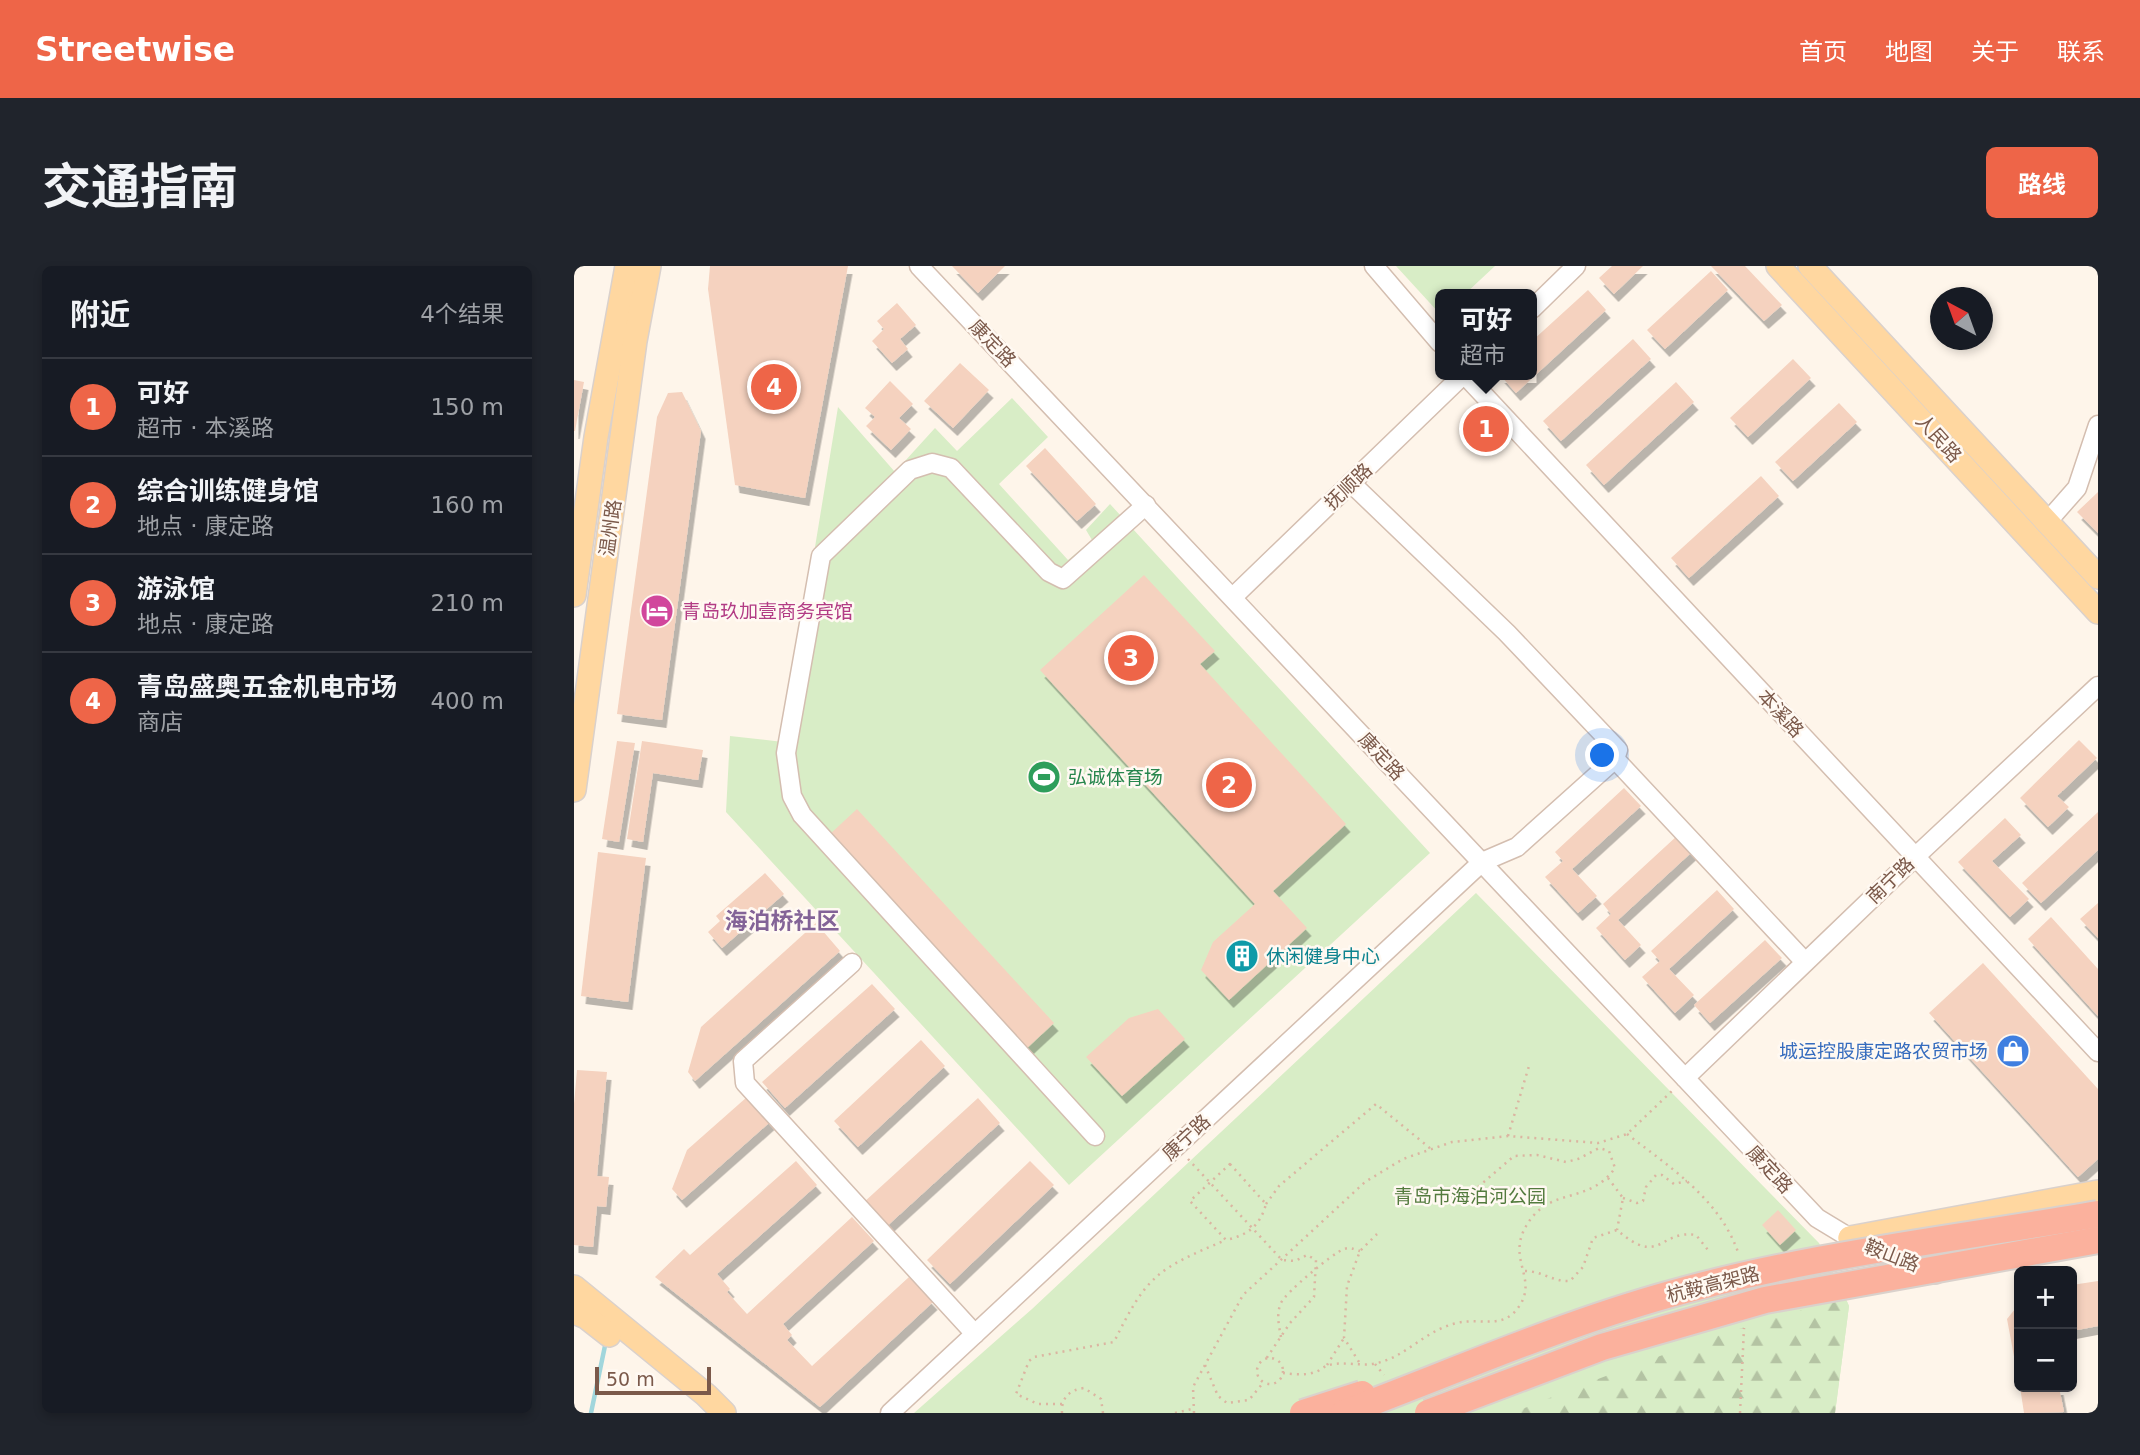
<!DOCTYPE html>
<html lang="zh">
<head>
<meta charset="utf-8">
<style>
  :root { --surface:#171b24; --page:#20242c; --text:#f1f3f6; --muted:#9ea1a6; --line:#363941; --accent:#ee6548 }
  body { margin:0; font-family:"DejaVu Sans","Noto Sans SC",sans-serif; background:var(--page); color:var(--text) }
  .controls { position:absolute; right:21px; bottom:21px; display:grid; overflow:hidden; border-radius:10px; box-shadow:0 4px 10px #0003 }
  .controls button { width:63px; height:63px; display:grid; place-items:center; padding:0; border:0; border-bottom:2px solid var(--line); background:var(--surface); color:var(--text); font:35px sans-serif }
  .compass { position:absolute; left:1356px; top:21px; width:63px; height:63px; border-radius:50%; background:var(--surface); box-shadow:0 4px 10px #0003; rotate:319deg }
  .scale { position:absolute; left:21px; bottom:18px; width:116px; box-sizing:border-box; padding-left:7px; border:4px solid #7b594a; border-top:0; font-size:19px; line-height:24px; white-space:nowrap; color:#7b594a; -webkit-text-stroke:5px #fff9f2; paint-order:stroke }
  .you { position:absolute; left:1029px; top:490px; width:24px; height:24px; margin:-18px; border:5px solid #fff; border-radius:50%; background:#1a73e8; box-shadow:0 0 0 10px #1a73e833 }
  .badge { display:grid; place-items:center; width:46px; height:46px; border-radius:50%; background:var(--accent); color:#fff; font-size:23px; font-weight:700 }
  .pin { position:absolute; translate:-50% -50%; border:4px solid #fff; box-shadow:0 2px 7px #0006 }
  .popup { position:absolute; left:861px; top:23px; width:102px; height:91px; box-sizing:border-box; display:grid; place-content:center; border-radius:10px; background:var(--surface); filter:drop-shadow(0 2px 5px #0005); font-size:23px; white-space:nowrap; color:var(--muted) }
  .popup b { font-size:26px; color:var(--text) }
  .popup::after { content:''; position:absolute; left:50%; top:100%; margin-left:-14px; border:14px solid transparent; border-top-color:var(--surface) }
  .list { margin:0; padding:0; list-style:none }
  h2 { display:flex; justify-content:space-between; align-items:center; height:91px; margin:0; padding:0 28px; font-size:30px }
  h2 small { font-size:23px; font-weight:400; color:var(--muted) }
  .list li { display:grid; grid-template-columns:46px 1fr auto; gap:21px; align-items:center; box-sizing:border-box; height:98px; padding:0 28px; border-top:2px solid var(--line) }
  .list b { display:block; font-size:26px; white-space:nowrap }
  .list p { margin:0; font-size:23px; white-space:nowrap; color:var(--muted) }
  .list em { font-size:23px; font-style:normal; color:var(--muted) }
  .map { position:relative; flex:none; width:1524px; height:1147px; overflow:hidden; border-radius:10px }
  header { display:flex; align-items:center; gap:42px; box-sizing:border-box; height:98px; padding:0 35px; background:var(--accent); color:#fff }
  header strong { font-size:33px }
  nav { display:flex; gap:38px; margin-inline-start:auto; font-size:24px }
  .intro { display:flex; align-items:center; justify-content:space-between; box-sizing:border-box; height:168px; padding:0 42px }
  h1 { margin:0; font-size:49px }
  .button { padding:18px 32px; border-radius:10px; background:var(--accent); color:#fff; font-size:24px; font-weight:700 }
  main { display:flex; gap:42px; padding:0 42px }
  aside { flex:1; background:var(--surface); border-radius:10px; box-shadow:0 4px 10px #0003 }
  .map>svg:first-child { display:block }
</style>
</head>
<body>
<header>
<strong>Streetwise</strong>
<nav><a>首页</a><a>地图</a><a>关于</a><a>联系</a></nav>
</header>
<div class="intro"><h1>交通指南</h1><a class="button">路线</a></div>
<main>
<aside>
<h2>附近<small>4个结果</small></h2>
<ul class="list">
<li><span class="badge">1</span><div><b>可好</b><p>超市 · 本溪路</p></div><em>150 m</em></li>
<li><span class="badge">2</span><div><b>综合训练健身馆</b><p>地点 · 康定路</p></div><em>160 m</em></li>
<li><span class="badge">3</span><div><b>游泳馆</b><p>地点 · 康定路</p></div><em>210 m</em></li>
<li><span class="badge">4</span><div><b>青岛盛奥五金机电市场</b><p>商店</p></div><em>400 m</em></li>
</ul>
</aside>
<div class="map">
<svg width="1524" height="1147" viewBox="0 0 1524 1147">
  <defs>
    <pattern id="forest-firs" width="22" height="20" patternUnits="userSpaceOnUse" patternTransform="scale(1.75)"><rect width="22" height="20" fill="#d8edc6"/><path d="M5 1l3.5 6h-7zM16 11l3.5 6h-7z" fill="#b4c3a3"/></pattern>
    <filter id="shadow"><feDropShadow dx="4.5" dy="8" stdDeviation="0" flood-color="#0004"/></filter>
  </defs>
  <rect width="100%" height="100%" fill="#fef5ea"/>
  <g fill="#d8edc6">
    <polygon points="822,0 921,0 891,28 866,28 866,48"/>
    <polygon points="438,132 474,171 425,218 494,294 518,274 512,264 536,238 856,587 495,919 152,546 156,470 209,476 264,141 321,206 361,162 383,185"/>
    <polygon points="902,627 1245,977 1275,1040 1261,1147 340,1147 458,1043"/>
  </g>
  <path fill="url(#forest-firs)" d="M 1272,1033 L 1275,1040 L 1261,1147 L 938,1147 C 1048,1103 1156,1061 1272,1033 Z"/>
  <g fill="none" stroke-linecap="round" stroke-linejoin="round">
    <polyline stroke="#a1d6dc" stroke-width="4.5" points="17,1147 32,1075"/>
  </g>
  <g fill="#f5d2bf" filter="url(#shadow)">
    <polygon points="136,0 274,0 231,232 161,219 134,23"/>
    <polygon points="378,0 431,0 404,27"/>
    <polygon points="1038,0 1069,0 1040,28 1025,12"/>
    <polygon points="1137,0 1171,0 1208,39 1190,55"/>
    <polygon points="1137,5 1154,24 1091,83 1073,64"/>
    <polygon points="1014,24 1032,44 942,127 926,109 958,109 958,75"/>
    <polygon points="323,37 342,59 326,73 334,83 318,97 298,75 310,63 303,55"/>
    <polygon points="1059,73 1077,93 987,175 969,155"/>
    <polygon points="1219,93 1237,112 1174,171 1156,152"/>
    <polygon points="386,97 415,124 379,162 350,135"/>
    <polygon points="0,114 10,116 1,165 0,165"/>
    <polygon points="316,115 339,138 325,152 337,163 317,184 292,160 301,151 291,142"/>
    <polygon points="1102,116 1120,136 1030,219 1012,199"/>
    <polygon points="108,126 127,165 88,454 43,448 83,151 94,127"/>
    <polygon points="1265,137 1283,156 1219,215 1201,196"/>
    <polygon points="471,182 522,238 503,255 452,200"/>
    <polygon points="1187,210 1205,230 1115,312 1097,292"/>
    <polygon points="1524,226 1524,267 1503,246"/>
    <polygon points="570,309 641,385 626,398 772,558 699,625 733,662 655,734 627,704 639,676 681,638 466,404"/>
    <polygon points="1505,474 1523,492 1483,530 1495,541 1474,561 1446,532"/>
    <polygon points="43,475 61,477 45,576 28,573"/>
    <polygon points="68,475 129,484 124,514 79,507 69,576 53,573"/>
    <polygon points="1050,522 1067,540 998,603 1023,630 1004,647 971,611 989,595 981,586"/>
    <polygon points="283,543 480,757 452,783 255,569"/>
    <polygon points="1524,546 1524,584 1467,637 1448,617"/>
    <polygon points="1431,552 1447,569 1418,595 1455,633 1436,651 1384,596"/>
    <polygon points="1104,569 1119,585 1044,654 1067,679 1051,694 1022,662 1037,648 1029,638"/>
    <polygon points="24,586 72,592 54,736 7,730"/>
    <polygon points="191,607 210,628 148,682 134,666 146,655 142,650"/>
    <polygon points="1143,624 1160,643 1095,703 1120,729 1101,747 1068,711 1086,695 1077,685"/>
    <polygon points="1524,637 1524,672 1506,653"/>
    <polygon points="1477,651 1524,703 1524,750 1454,673"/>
    <polygon points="242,657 266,685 121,815 114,806 127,761"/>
    <polygon points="1191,674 1208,692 1136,757 1120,739"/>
    <polygon points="1409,697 1524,823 1524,893 1504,911 1355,747"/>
    <polygon points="298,718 321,743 211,842 188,816"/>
    <polygon points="584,743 611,773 548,830 512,791 555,752"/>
    <polygon points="347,774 371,800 284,881 260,855"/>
    <polygon points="3,804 33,806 23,910 35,911 32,941 23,940 19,981 0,979 0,838"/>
    <polygon points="173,831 196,856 108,934 98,923 113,884"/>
    <polygon points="404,832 426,857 312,961 289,937"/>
    <polygon points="222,895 243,919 143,1008 156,1023 153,1026 173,1048 278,951 300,975 209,1058 218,1069 213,1074 238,1100 335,1011 359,1036 246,1141 81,1011 110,983 116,989"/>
    <polygon points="456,895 480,919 376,1018 353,994"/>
    <polygon points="1204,944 1222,964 1206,979 1188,959"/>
    <polygon points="1524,1015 1524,1060 1498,1065 1498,1019"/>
    <polygon points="1445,1038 1445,1112 1444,1112 1433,1053"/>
    <polygon points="1446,1121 1485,1121 1490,1146 1450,1147"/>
  </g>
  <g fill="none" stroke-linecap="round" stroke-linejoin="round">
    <defs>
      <g id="minor">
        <polyline points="345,0 1243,952 1276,972"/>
        <polyline points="800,0 866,77"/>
        <polyline points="958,43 1002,0"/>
        <polyline points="891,109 1524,786"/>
        <polyline points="777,217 933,367 1044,484 1041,493"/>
        <polyline points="1473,256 1503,222 1524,159"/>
        <polyline points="659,331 889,109"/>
        <polyline points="278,697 169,795 171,817 401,1068"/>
        <polyline points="1111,812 1341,591 1524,420"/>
        <polyline points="521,870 228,549 218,530 212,487 247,290 336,204 358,197 377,202 475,306 489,313 572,239"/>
        <polyline points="316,1147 908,596 943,581 1041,493 1231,696"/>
      </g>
      <g id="major">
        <polyline points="1204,0 1524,346"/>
        <polyline points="1236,0 1524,311"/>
        <polyline points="0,329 22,171 53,0"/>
        <polyline points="0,524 61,75 75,0"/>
        <polyline points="1276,972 1361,1006"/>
        <polyline points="1276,972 1524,926"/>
        <polyline points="0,1021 132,1129 150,1147"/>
        <polyline points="0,1046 12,1051 35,1069"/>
      </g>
    </defs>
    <use href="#minor" stroke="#d4beb0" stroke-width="21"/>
    <use href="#major" stroke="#dad1cc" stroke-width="26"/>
    <g stroke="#dbb5a1" stroke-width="2.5" stroke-dasharray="2 5" stroke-linecap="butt">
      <path d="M 1053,868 C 1097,902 1147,934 1165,989"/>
      <polyline points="934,870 955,800"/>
      <polyline points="614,893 708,994 721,995 733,989 742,994 740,1031 716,1057 692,1093"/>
      <path d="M 656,898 L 692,938 C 686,960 674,969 652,974 L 616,935 Z"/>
      <polyline points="1034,912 1049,932 1043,964"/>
      <polyline points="1049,932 1063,937 1069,935 1072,921 1082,909 1088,909 1100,918 1113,915"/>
      <polyline points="692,938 705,920 802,838 857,883"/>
      <path d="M 951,1005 C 968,1005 979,1016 996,1015 L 1009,1001 L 1019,972 L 1043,964 C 1087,1002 1085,963 1122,969 L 1134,984"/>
      <path d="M 707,1071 C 705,1060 702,1048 707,1037 C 711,1027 759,987 770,983 C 776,981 780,983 786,985"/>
      <circle cx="696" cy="1105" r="13"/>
      <polyline points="785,1096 770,1072 773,1020 786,985 803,968"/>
      <polyline points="801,1098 810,1109"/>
      <polyline points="631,1099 644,1130 653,1137 675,1134 689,1117"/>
      <polyline points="753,1099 770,1072"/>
      <path d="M 709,1107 C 719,1108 731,1110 741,1106 C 746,1105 750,1100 755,1099 C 770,1095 788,1101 803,1097 C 832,1091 851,1064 883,1057 C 906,1051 930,1065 946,1039 C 965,1009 926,989 960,949 C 983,923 1017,936 1041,902 L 1035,885 L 1025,882 L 1004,893 L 992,896 L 963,889 L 940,890 L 904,921"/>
      <path d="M 488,1138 L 464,1138 L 442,1128 L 455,1095 L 460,1091 L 540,1076 C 573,1009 583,1003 652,974"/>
      <path d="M 488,1147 C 487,1132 495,1124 510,1122 L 527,1133 L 529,1147"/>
      <polyline points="601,1147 618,1143"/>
      <polyline points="620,1147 619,1121 669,1029 791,916 829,893 878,876 934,870 1024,877 1053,868 1099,824"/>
      <polyline points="1166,1147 1170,1062"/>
    </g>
    <use href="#minor" stroke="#fff" stroke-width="18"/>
    <use href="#major" stroke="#ffd7a0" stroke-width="23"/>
    <defs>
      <g id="highway-bridge">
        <polyline points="729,1147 788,1128"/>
        <path d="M 770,1147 C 877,1107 983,1060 1093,1029 C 1233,989 1381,973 1524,948"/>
        <polyline points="854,1147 1028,1081 1191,1034 1524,974"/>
      </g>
    </defs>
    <use href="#highway-bridge" stroke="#dad1cc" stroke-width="30" stroke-linecap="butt"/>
    <use href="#highway-bridge" stroke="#fbb19d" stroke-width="26"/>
  </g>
  <defs>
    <symbol id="hotel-disc" viewBox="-11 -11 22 22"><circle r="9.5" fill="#d1479c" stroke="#fff9f2"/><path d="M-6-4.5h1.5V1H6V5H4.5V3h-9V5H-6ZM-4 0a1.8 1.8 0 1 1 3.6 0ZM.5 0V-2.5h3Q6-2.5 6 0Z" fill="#fff"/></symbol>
    <symbol id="stadium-disc" viewBox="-11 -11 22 22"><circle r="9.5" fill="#2e9e5b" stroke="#fff9f2"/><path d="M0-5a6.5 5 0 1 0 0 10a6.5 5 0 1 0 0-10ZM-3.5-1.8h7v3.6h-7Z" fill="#fff"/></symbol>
    <symbol id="building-disc" viewBox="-11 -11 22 22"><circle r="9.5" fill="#0f9aa8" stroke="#fff9f2"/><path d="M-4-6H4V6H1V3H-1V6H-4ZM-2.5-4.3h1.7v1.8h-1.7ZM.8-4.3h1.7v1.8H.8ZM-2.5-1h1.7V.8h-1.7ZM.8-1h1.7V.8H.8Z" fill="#fff"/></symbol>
    <symbol id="shop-disc" viewBox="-11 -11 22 22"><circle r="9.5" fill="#3f7fe0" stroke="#fff9f2"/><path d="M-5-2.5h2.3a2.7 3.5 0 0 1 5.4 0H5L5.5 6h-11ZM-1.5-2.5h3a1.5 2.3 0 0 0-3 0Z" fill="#fff"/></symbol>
  </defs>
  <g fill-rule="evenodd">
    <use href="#hotel-disc" x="64" y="326" width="38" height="38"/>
    <use href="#stadium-disc" x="451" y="492" width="38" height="38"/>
    <use href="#building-disc" x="649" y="671" width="38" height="38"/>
    <use href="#shop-disc" x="1420" y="766" width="38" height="38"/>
  </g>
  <g text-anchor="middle" stroke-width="5" stroke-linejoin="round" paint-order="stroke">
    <g font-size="19" fill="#7b594a" stroke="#fff9f2">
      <text transform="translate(419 77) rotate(46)" y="7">康定路</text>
      <text transform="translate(1365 172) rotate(48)" y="7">人民路</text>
      <text transform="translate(774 220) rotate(-44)" y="7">抚顺路</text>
      <text transform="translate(36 262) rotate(-82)" y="7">温州路</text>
      <text transform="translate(1207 447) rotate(47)" y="7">本溪路</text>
      <text transform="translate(808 490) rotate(47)" y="7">康定路</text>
      <text transform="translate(1316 614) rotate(-44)" y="7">南宁路</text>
      <text transform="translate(612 871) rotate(-43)" y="7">康宁路</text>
      <text transform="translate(1196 903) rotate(47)" y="7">康定路</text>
      <text transform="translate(1318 989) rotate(21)" y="7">鞍山路</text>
      <text transform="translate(1139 1018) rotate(-14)" y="7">杭鞍高架路</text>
    </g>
    <g font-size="19" fill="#b23c85" stroke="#fff9f2" text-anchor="start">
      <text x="108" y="352">青岛玖加壹商务宾馆</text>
    </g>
    <g font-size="19" fill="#27864d" stroke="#fff9f2" text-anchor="start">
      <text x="494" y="518">弘诚体育场</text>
    </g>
    <g font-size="19" fill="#0d838f" stroke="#fff9f2" text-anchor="start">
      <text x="692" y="697">休闲健身中心</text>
    </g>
    <g font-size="19" fill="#366cbe" stroke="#fff9f2" text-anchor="end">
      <text x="1414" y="792">城运控股康定路农贸市场</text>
    </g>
    <g font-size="19" fill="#537b3e" stroke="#fff9f2">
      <text x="896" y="937">青岛市海泊河公园</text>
    </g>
    <g font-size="23" font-weight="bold" fill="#836397" stroke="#fff9f2">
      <text x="208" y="663">海泊桥社区</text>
    </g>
  </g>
</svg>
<div class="controls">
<button>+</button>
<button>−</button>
</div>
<svg class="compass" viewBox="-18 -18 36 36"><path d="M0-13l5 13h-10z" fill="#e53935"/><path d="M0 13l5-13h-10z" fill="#9ea1a6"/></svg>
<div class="scale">50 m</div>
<div class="you"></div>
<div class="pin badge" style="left:912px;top:163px">1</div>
<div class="popup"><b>可好</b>超市</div>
<div class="pin badge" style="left:655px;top:519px">2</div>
<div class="pin badge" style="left:557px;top:392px">3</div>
<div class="pin badge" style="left:200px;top:121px">4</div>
</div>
</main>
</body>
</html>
